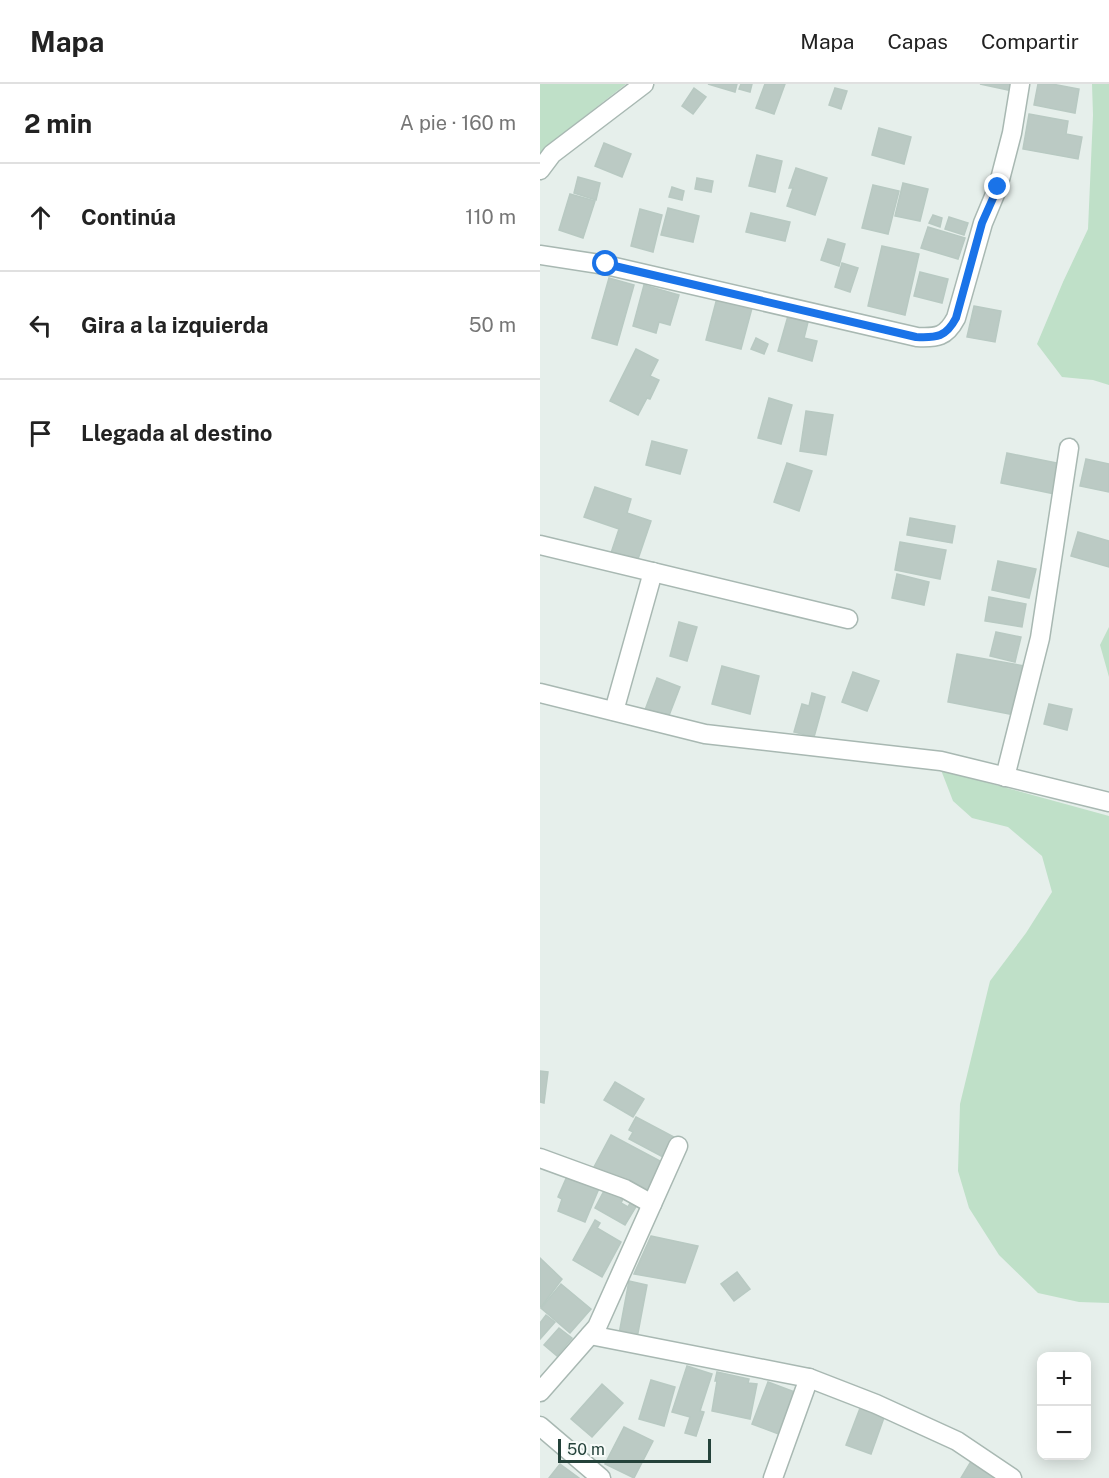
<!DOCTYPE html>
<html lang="es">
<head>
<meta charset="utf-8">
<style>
  :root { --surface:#fff; --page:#f2f2f2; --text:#222; --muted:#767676; --line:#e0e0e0 }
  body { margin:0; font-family:"Public Sans",sans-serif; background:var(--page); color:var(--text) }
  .controls { position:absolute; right:18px; bottom:18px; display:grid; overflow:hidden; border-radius:12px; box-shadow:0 3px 15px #0003 }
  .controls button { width:54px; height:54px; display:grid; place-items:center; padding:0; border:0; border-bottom:2px solid var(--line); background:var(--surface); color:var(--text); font:30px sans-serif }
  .scale { position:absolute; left:18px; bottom:15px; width:153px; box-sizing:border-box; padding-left:6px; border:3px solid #24423a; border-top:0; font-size:16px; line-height:21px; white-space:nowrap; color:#24423a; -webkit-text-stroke:4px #f7fbf9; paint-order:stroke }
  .stop { position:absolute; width:18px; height:18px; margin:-14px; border:4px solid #1a73e8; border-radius:50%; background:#fff }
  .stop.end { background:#1a73e8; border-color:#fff; box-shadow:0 2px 6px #0008 }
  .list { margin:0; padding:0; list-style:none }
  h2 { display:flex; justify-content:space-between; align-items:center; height:78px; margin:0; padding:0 24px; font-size:26px }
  h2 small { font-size:20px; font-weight:400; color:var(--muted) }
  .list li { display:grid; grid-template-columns:39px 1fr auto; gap:18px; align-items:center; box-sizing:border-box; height:108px; padding:0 24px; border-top:2px solid var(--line) }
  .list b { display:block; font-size:22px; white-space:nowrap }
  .list em { font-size:20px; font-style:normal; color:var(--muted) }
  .icon { flex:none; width:33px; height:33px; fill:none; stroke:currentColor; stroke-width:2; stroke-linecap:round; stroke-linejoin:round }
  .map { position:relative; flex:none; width:569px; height:1394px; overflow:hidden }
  header { display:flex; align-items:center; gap:36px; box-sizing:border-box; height:84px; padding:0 30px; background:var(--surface); border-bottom:2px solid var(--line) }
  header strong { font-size:28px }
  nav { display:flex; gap:33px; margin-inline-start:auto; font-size:21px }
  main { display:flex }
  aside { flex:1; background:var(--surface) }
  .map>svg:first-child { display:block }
</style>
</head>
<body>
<header>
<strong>Mapa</strong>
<nav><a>Mapa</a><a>Capas</a><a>Compartir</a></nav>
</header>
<main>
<aside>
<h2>2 min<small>A pie · 160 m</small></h2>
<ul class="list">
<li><svg class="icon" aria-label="ahead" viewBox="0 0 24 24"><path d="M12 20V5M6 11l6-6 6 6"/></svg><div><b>Continúa</b></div><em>110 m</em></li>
<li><svg class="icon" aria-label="left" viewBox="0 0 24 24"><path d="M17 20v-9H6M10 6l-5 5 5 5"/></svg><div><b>Gira a la izquierda</b></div><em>50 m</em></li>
<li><svg class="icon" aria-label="arrive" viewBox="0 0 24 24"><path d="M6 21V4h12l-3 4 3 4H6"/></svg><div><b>Llegada al destino</b></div></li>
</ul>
</aside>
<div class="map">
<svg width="569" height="1394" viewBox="0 0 569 1394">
  <rect width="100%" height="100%" fill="#e6efeb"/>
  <g fill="#bfe0c8">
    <polygon points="0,0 86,0 8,61 0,70"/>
    <polygon points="552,0 569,0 569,301 553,296 522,293 497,260 523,198 548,145 553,31"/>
    <polygon points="569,543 569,593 560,561"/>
    <polygon points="401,686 569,732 569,1219 539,1218 498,1209 459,1171 429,1124 418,1087 420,1020 450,897 486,849 512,808 502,772 468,743 432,734 413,717"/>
  </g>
  <g fill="#bbcac4" stroke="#b8c9c2" stroke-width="1.5">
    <polygon points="168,0 197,0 195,8"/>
    <polygon points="201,0 212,0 210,8 199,5"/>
    <polygon points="225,0 245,0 234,30 216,24"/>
    <polygon points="440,0 475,0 473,7"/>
    <polygon points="498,0 512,0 539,5 535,29 494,21"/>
    <polygon points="154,4 166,13 153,30 142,22"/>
    <polygon points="295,4 307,7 301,25 289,21"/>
    <polygon points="489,30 528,37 526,50 542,53 538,75 483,65"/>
    <polygon points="339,44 371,53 364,80 332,71"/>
    <polygon points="64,59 91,70 82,93 55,82"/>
    <polygon points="217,71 242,77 235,108 209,102"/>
    <polygon points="256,84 287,94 275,131 247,122 253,104 249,104"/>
    <polygon points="38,93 60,99 56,116 34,109"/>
    <polygon points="157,94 173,97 171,108 155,105"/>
    <polygon points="363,99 388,105 380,137 355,132"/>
    <polygon points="333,101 359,107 348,150 322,144"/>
    <polygon points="132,103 144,107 142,116 129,113"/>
    <polygon points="30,110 55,117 43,154 19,146"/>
    <polygon points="128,124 159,132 153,158 121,151"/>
    <polygon points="100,125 122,131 113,168 91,162"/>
    <polygon points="211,129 250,138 245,157 206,148"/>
    <polygon points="393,131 402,134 400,143 389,139"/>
    <polygon points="409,133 428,139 424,151 405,145"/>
    <polygon points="388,143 425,154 418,175 381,164"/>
    <polygon points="288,155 305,160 299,182 281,176"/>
    <polygon points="342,162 379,170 365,231 328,222"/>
    <polygon points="302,179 318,184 310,208 295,203"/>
    <polygon points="380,188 408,195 402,219 374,212"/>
    <polygon points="69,194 94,201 77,261 52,254"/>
    <polygon points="104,201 139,211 130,241 119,238 116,249 93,242"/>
    <polygon points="177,214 212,224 201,265 166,256"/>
    <polygon points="434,222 461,227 455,258 427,253"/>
    <polygon points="248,232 268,238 264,254 277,257 272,277 238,267"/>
    <polygon points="216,254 228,260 224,270 211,265"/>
    <polygon points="96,265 118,276 110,292 119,296 110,315 107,314 98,331 70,317"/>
    <polygon points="229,314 252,321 241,360 218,354"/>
    <polygon points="266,327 293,331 286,371 260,367"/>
    <polygon points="112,357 147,366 140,390 106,381"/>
    <polygon points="467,369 522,380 515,410 461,399"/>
    <polygon points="546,375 569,380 569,408 540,402"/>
    <polygon points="247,379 272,387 259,427 234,418"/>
    <polygon points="55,403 91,415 87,429 111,437 97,478 71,469 79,445 44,433"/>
    <polygon points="370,434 415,442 412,459 367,451"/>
    <polygon points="538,448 569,457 569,483 531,472"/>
    <polygon points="360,458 406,466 400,495 355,486"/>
    <polygon points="458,477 496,485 489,514 452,506"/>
    <polygon points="357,490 389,498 384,521 352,514"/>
    <polygon points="449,513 486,520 482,543 445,537"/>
    <polygon points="139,538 157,543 147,577 130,572"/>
    <polygon points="456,548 481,553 475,578 450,572"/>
    <polygon points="417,570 485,582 475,631 408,618"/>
    <polygon points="182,582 219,592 210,630 172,620"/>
    <polygon points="313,588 339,597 327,627 302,618"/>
    <polygon points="117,594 140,603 128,634 105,626"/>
    <polygon points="272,609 285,613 274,653 254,648 262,620 269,622"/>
    <polygon points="509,620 532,625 527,646 504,640"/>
    <polygon points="0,987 8,988 4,1019 0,1018"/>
    <polygon points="75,998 104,1015 93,1033 64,1016"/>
    <polygon points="96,1033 134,1053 123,1073 89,1055 93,1048 89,1046"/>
    <polygon points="71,1051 122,1078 104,1112 53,1085"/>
    <polygon points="28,1090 60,1102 45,1138 18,1127 22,1115 18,1113"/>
    <polygon points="66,1103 84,1113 81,1119 88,1123 91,1117 97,1121 85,1141 55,1124"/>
    <polygon points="55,1136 60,1139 57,1144 81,1158 62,1193 33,1176"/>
    <polygon points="111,1152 158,1162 145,1199 94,1190"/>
    <polygon points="0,1174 22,1195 1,1223 0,1222"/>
    <polygon points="197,1188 210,1205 194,1217 181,1200"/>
    <polygon points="89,1197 107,1201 97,1254 79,1250"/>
    <polygon points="21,1200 51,1225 30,1249 1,1224"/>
    <polygon points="6,1231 15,1238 0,1255 0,1239"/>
    <polygon points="19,1244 32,1254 17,1272 4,1261"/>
    <polygon points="147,1282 172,1290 160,1327 164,1328 156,1352 145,1349 150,1333 132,1328"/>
    <polygon points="177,1288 209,1295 208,1299 217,1300 210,1335 172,1327 177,1297 175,1297"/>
    <polygon points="111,1296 135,1303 124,1342 99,1335"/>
    <polygon points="228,1298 260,1310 244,1352 212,1340"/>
    <polygon points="62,1300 83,1319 52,1353 31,1335"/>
    <polygon points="322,1319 346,1328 331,1370 306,1361"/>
    <polygon points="84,1343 113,1357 94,1394 65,1380"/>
    <polygon points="433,1374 466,1394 421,1394"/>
    <polygon points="20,1380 39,1394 9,1394"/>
  </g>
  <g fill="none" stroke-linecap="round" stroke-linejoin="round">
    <defs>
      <g id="minor">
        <polyline points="0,86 12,70 104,0"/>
        <path d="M 0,171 L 66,181 L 377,253 C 397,254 406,253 416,234 L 443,139 L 458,103 L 472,49 L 480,0"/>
        <polyline points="0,461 308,535"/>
        <polyline points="0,609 165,650 401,677 569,718"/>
        <polyline points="74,627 113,488"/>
        <polyline points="465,693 500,554 529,364"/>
        <polyline points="0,1074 85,1105 112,1120"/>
        <polyline points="50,1251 269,1294 336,1320 417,1357 472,1394"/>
        <polyline points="0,1308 57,1243 138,1062"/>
        <polyline points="0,1342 61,1394"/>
        <polyline points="233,1394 269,1294"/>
      </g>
    </defs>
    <use href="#minor" stroke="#a8b8b2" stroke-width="21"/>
    <use href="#minor" stroke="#fff" stroke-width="18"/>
  </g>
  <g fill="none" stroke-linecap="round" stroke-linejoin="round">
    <path stroke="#1a73e8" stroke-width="8" d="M 66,180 L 376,253 C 397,254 406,253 416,234 L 442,139 L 458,103"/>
  </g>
</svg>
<div class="controls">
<button>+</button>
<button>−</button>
</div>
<div class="scale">50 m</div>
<div class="stop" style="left:66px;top:180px"></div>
<div class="stop end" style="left:458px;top:103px"></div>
</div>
</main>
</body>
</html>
